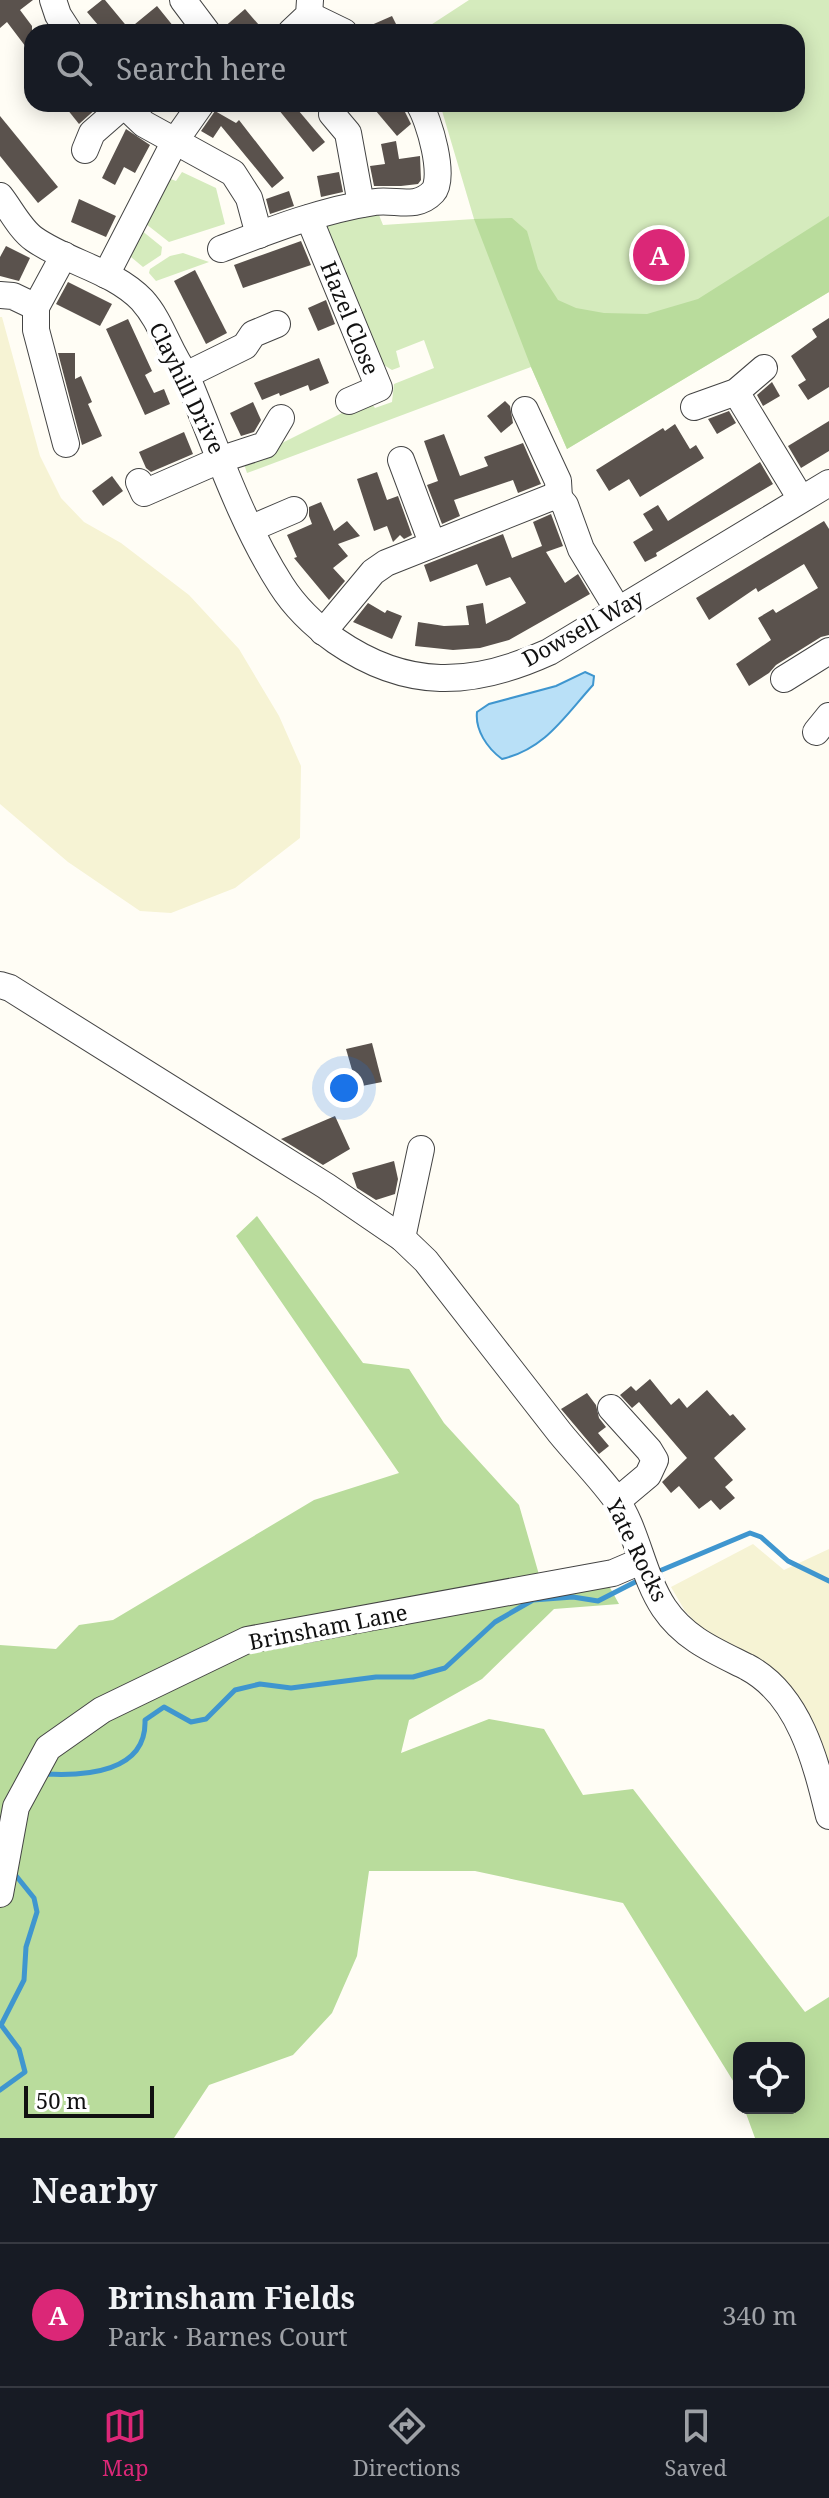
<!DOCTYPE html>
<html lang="en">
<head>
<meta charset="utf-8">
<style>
  :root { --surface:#171b24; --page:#20242c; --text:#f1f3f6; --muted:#9ea1a6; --line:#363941; --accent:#db2777 }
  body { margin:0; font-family:"Noto Serif",serif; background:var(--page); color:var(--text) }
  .controls { position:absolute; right:24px; bottom:24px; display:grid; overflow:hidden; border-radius:16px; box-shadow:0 4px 20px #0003 }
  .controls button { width:72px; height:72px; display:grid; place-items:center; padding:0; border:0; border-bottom:2px solid var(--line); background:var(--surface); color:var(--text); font:40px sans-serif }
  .scale { position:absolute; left:24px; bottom:20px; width:130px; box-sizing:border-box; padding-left:8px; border:4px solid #111; border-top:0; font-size:22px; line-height:28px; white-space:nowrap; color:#111; -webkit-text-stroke:6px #fff; paint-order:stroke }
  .you { position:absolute; left:344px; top:1088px; width:28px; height:28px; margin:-20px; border:6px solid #fff; border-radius:50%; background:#1a73e8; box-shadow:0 0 0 12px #1a73e833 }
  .badge { display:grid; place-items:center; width:52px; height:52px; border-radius:50%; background:var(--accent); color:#fff; font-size:26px; font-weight:700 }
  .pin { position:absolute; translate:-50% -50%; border:4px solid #fff; box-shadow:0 2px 8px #0006 }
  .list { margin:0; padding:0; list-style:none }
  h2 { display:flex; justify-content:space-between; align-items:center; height:104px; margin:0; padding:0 32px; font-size:34px }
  h2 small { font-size:26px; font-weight:400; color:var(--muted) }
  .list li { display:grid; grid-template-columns:52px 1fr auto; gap:24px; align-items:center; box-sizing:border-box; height:144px; padding:0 32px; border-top:2px solid var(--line) }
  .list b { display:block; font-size:30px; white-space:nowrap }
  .list p { margin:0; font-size:26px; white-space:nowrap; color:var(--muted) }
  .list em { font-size:26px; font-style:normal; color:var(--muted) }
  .icon { flex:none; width:44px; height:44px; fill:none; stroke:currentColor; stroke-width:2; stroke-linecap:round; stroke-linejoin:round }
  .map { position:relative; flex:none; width:829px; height:2138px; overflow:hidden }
  .search { position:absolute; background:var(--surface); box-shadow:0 4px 20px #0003; left:24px; right:24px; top:24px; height:88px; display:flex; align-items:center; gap:20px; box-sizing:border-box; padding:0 28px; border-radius:24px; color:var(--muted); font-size:30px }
  .sheet { height:248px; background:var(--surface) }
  nav { display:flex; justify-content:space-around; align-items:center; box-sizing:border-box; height:112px; border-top:2px solid var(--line); background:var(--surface); font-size:22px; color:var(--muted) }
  nav a { display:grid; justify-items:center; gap:4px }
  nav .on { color:var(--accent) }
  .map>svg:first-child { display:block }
</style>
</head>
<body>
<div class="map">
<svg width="829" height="2138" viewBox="0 0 829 2138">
  <rect width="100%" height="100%" fill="#fffdf5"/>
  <g fill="#f6f3d4">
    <polygon points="0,317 2,317 40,456 61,498 84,522 121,543 189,595 239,649 279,716 301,766 300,838 235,888 171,913 140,911 68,862 0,804"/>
    <polygon points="753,1544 784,1570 829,1549 829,1769 809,1720 703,1630 685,1611 671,1587"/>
  </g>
  <g fill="#d5ebbd">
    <polygon points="469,0 829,0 829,292 567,449 531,367 247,473 242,458 282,443 362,403 372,404 375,408 392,402 394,384 434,368 424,340 396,351 400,367 392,370 379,362 325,224 377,210 383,225 474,219 440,104 797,104 797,32 420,32"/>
    <polygon points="182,172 216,188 225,224 169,242 146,224 168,178 176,181"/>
    <polygon points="141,230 162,247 161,255 143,267 131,257 131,251"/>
    <polygon points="183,253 209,262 156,281 149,273 150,269 170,256"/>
  </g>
  <g fill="#b9dc9c">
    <polygon points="829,216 829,292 567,449 531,367 474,219 512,218 527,231 538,269 558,300 576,308 604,313 647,314 698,299"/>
    <polygon points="257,1216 363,1363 409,1369 444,1423 519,1505 544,1592 608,1584 619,1604 554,1609 482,1679 409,1720 401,1753 489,1719 544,1729 583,1795 633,1789 805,2012 829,1997 829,2138 755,2138 744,2108 799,2108 799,2048 739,2048 739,2093 735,2084 623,1903 475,1871 369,1871 357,1956 332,2013 293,2055 209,2085 174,2138 0,2138 0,1645 56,1649 79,1625 113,1620 314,1500 399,1473 236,1236"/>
  </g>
  <path fill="#b9e0f7" stroke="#3f96cf" stroke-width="2" d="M 585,672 L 594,676 L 593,685 C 564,717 545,749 502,759 C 487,748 475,730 477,712 L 489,704 L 556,686 Z"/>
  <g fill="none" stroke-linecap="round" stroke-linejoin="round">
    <g stroke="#3f96cf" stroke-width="5">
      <polyline points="657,1572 750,1533 761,1537 788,1561 829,1581"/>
      <path d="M 43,1778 L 46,1774 C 84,1776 147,1773 145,1720 L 164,1707 L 191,1722 L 206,1719 L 235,1690 L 260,1684 L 291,1688 L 376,1677 L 413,1677 L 445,1668 L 495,1622 L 533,1600 L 573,1597 L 598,1601 L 641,1579"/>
      <polyline points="0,2090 25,2072 19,2049 1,2025 24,1980 26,1947 37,1912 34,1898 13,1872"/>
    </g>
  </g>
  <g fill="#5a524d">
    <polygon points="0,0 33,0 20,10 32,26 32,55 7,22 0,28"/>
    <polygon points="102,0 105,0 129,29 157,6 178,32 104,32 87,12"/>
    <polygon points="245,9 265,32 223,32 222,29"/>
    <polygon points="392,16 400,32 360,32 360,30"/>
    <polygon points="63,104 96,104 98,107 79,124"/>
    <polygon points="274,104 293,104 325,142 313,152"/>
    <polygon points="370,104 401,104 411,124 397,136"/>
    <polygon points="215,111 236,123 239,120 284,178 272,188 221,126 213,138 201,131"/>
    <polygon points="0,116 58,187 38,203 0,156"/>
    <polygon points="126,129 150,145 135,173 124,167 115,185 102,178"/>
    <polygon points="396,141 399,159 420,156 421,180 418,184 401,186 374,186 370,166 385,164 381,144"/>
    <polygon points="339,172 343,192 321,197 317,176"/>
    <polygon points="289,191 294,206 270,214 266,199"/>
    <polygon points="79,199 116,216 106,237 71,222"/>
    <polygon points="301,241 311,265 243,288 234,265"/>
    <polygon points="6,246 30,258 19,281 0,276 0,257"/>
    <polygon points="195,270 227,333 206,344 174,281"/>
    <polygon points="68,282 112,304 100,326 56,304"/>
    <polygon points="326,300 335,324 318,331 308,308"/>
    <polygon points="829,318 829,387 808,400 798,385 806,380 791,356 817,337 812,329"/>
    <polygon points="128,319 152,371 145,375 154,393 164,389 170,404 145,415 106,329"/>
    <polygon points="58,353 75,353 75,379 81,376 92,402 88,404 102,436 82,445"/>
    <polygon points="319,358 329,383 310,391 308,385 280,396 279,393 262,400 254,383"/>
    <polygon points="772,382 780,396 763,406 757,395"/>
    <polygon points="505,401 510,406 513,423 501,433 487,416"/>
    <polygon points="253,402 261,420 254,432 241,436 230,413"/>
    <polygon points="729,411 736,423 717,434 708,419"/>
    <polygon points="829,421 829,451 801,468 788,446"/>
    <polygon points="675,424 690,449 696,445 704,458 640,497 629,479 609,491 596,470 663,428 665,431"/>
    <polygon points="184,432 193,454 151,472 146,468 139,452"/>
    <polygon points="444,434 460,476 488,466 484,457 523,443 541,484 518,493 513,480 454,500 460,516 442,524 427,485 438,481 424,441"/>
    <polygon points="760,462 773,484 656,553 657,556 645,562 633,542 653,530 643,514 658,505 668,521"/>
    <polygon points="377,472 387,500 398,496 412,535 404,539 400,535 393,542 387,526 374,531 357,479"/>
    <polygon points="112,476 123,491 103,506 92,491"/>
    <polygon points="321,502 334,531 347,521 360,536 338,544 348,556 333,568 345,581 329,600 294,558 297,557 287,535 312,524 309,516 309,507"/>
    <polygon points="551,514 563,546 546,552 565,583 578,574 590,594 509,640 480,648 453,650 415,646 418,622 444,626 469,625 466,606 483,603 486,624 526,603 510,577 486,586 477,564 430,582 424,565 503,534 512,558 542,546 533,522"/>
    <polygon points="824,521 829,529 829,635 821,637 776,665 769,673 749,686 736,664 771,640 758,618 773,609 776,613 818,588 804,564 758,592 756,588 709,620 696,598"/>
    <polygon points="368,603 385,613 387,610 402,616 392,639 353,622"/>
    <polygon points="372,1043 382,1082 357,1087 346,1049"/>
    <polygon points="335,1116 350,1149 323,1165 281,1139"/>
    <polygon points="394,1161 398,1179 395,1194 376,1200 357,1188 352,1173"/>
    <polygon points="650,1379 671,1405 679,1398 687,1408 707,1390 730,1416 733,1414 746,1429 714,1458 733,1480 725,1487 735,1498 720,1510 711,1500 699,1509 679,1486 671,1493 662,1482 687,1458 639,1402 632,1408 620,1395 631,1386 636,1391"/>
    <polygon points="587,1393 596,1405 599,1418 606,1427 598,1433 609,1446 599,1454 561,1409"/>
  </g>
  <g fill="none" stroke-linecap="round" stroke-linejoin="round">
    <defs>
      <g id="minor">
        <polyline points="53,0 58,15 69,32"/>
        <polyline points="183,0 207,32"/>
        <polyline points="309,15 344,32"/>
        <polyline points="291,32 309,15 310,0"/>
        <polyline points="123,104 144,124 233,173 249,198 259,235"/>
        <polyline points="332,114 348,133 361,204"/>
        <polyline points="85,150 92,133 124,105"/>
        <path d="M 0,196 C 11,210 20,229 34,239 C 68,263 113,270 142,300 C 162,322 168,351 186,375 C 215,444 240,521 281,585 C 295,607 315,626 336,641 C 407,690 472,687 549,652 L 829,483"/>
        <polyline points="309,218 379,388 349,401"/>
        <path d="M 221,249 C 271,230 322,210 375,202 C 396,199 416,210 433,192 C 446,178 429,119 419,104"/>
        <polyline points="64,255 36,307 36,330 66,444"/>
        <polyline points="106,275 175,141 201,104"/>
        <polyline points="0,295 13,296 36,307"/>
        <polyline points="186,375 245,346 253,334 277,324"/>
        <polyline points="736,392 801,499"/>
        <polyline points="694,407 736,392 764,368"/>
        <polyline points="525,410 558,481 559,498"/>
        <polyline points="401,460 432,543"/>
        <polyline points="139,482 144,493 222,459 265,445 281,418"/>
        <polyline points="252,528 294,510"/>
        <polyline points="323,632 373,572 386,563 552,497 559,498 565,505 581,549 618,610"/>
        <polyline points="784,679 829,651"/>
        <polyline points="816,732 829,716"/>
        <path d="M 0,985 L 10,988 L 326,1186 L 402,1238 L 426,1261 C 471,1318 515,1376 560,1433 C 578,1455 598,1475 615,1498 C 637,1529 642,1575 664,1608 C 685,1639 715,1651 747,1667 C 800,1695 816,1763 829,1816"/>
        <polyline points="402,1238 421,1149"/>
        <polyline points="611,1408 649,1450 655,1460 648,1475 617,1501"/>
        <polyline points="0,1894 16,1807 48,1748 102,1710 247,1640 613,1573 641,1561"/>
      </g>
    </defs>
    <use href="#minor" stroke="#444" stroke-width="28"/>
    <use href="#minor" stroke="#fff" stroke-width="26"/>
  </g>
  <g text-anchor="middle" stroke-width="8" stroke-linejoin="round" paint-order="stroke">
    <g font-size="22" fill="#111" stroke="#fff">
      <text transform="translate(350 318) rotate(68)" y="8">Hazel Close</text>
      <text transform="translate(187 388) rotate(64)" y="8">Clayhill Drive</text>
      <text transform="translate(583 628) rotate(-29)" y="8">Dowsell Way</text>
      <text transform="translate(637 1550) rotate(64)" y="8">Yate Rocks</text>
      <text transform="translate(328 1627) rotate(-11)" y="8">Brinsham Lane</text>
    </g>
  </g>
</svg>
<div class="controls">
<button><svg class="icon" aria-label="locate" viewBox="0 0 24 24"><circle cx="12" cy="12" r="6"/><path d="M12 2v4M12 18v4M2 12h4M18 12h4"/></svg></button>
</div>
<div class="scale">50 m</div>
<div class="you"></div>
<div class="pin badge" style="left:659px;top:255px">A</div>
<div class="search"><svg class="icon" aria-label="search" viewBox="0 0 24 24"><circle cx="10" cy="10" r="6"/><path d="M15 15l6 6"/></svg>Search here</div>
</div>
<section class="sheet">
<h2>Nearby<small></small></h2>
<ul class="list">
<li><span class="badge">A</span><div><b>Brinsham Fields</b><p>Park · Barnes Court</p></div><em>340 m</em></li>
</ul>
</section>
<nav>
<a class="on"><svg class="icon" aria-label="map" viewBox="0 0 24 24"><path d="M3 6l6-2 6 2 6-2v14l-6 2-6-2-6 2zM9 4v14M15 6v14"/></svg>Map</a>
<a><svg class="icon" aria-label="directions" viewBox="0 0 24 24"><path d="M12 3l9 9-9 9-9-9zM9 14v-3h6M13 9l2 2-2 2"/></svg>Directions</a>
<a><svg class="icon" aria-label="saved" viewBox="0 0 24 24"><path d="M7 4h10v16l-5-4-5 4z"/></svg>Saved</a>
</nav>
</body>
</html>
